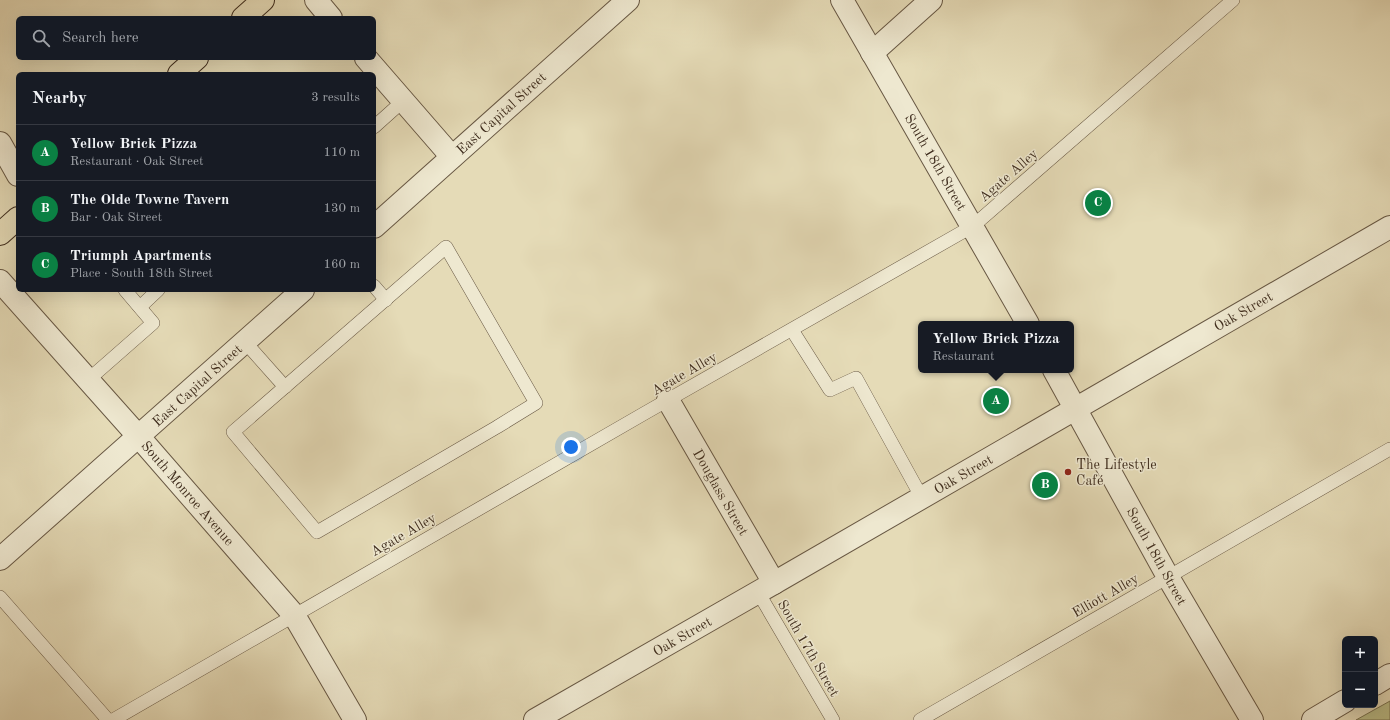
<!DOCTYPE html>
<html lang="en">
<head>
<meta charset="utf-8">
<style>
  :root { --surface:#171b24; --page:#242831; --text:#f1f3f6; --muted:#9ea1a6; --line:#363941; --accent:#0b8043 }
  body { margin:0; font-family:"Old Standard TT",serif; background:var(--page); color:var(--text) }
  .controls { position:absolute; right:12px; bottom:12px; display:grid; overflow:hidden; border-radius:6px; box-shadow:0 4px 16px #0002 }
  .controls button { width:36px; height:36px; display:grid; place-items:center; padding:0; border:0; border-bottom:1px solid var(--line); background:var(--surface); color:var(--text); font:20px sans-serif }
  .you { position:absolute; left:571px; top:447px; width:14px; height:14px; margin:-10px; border:3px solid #fff; border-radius:50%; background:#1a73e8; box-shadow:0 0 0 6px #1a73e833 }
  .badge { display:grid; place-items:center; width:26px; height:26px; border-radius:50%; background:var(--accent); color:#fff; font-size:13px; font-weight:700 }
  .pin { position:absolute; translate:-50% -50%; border:2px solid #fff; box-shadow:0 1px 4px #0006 }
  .popup { position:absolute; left:918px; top:321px; width:156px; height:52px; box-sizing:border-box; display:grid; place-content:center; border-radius:6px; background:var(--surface); filter:drop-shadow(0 1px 3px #0005); font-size:13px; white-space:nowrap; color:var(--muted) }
  .popup b { font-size:15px; color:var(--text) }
  .popup::after { content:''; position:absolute; left:50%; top:100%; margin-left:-8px; border:8px solid transparent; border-top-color:var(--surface) }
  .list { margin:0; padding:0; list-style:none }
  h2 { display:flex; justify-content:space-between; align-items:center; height:52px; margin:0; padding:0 16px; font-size:17px }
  h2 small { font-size:13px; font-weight:400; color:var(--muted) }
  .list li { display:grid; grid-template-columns:26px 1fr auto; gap:12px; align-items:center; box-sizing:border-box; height:56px; padding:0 16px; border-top:1px solid var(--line) }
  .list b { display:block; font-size:15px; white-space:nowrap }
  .list p { margin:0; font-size:13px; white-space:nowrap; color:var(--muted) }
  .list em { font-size:13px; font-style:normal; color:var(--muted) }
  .icon { flex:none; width:22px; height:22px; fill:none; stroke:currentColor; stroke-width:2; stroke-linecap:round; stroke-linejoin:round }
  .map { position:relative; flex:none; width:1390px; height:720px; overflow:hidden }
  .search { position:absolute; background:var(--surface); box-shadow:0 4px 16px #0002; left:16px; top:16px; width:360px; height:44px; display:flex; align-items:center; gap:10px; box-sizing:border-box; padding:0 14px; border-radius:6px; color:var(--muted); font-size:15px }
  .panel { position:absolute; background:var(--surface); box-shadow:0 4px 16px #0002; left:16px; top:72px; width:360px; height:220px; border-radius:6px }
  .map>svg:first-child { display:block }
</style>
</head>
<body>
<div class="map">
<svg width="1390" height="720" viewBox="0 0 1390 720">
  <rect width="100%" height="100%" fill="#e5dbb7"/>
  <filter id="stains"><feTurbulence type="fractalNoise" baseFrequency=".005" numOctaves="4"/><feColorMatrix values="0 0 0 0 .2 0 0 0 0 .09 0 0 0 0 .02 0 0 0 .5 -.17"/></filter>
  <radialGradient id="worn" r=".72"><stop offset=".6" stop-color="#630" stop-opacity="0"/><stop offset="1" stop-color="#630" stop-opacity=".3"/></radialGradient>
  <polygon fill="#bcbe89" stroke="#7d7553" points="1390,701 1390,720 1356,720"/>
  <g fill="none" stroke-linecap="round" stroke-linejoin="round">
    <defs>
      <g id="lane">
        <polyline points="374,127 403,101"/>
        <polygon points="446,247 536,403 497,427 317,532 233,432"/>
        <polyline points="374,286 386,300"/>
        <polyline points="140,307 158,290"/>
        <polyline points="792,330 830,390 856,378 922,498"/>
        <polyline points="245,342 285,387"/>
        <polyline points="88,380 153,323 125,290"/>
        <polyline points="758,592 833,720"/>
        <polyline points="0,597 108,720"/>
        <polyline points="113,720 645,413 973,226 1233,0"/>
        <polyline points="920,720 1390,449"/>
      </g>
      <g id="street">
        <polyline points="316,0 331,18"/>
        <polyline points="842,0 1028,324"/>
        <polyline points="872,53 931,0"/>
        <polyline points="366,58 452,157"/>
        <polyline points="0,143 18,175"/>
        <polyline points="374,227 628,0"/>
        <polyline points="0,281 139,437 294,615 355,720"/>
        <polyline points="1054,370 1168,577 1252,720"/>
        <polyline points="668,400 774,583"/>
        <polyline points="0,559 303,290"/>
        <polyline points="1375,684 1390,675"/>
        <polyline points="535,720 774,583 1390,227"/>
        <polyline points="1313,720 1345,701"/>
      </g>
      <g id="primary">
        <polyline points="243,18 263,0"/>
        <polyline points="179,74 197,58"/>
        <polyline points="0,234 18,218"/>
      </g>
    </defs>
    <use href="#lane" stroke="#685844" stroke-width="14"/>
    <use href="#street" stroke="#685844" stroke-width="24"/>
    <use href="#primary" stroke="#3e2c1d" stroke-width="24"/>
    <use href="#lane" stroke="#eee8d0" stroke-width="13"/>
    <use href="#street" stroke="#eee8d0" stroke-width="22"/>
    <use href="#primary" stroke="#e5dbb7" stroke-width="22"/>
  </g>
  <circle fill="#8f2418" stroke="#eee8d0" stroke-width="1.5" cx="1068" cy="472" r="4"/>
  <g text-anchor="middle" stroke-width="3" stroke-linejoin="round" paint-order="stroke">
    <g font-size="14" fill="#3e2c1d" stroke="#eee8d0">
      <text transform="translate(501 113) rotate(-42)" y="5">East Capital Street</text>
      <text transform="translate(936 162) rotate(60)" y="5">South 18th Street</text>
      <text transform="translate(1008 175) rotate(-41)" y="5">Agate Alley</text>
      <text transform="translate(1243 311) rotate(-30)" y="5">Oak Street</text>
      <text transform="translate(684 373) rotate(-30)" y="5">Agate Alley</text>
      <text transform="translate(197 385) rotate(-42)" y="5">East Capital Street</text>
      <text transform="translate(963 474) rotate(-30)" y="5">Oak Street</text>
      <text transform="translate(721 492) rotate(60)" y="5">Douglass Street</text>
      <text transform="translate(188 493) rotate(49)" y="5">South Monroe Avenue</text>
      <text transform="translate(403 534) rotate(-30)" y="5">Agate Alley</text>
      <text transform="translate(1157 556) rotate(61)" y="5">South 18th Street</text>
      <text transform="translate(1105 595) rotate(-30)" y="5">Elliott Alley</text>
      <text transform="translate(682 636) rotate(-30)" y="5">Oak Street</text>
      <text transform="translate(809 648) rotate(60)" y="5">South 17th Street</text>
    </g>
    <g font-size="14" fill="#3e2c1d" stroke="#eee8d0" text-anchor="start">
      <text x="1076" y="469">The Lifestyle<tspan x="1076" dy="16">Café</tspan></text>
    </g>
  </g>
  <rect width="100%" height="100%" filter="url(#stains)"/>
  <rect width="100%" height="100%" fill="url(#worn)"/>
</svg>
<div class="controls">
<button>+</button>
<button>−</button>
</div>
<div class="you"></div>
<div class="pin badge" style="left:996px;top:401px">A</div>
<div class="popup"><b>Yellow Brick Pizza</b>Restaurant</div>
<div class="pin badge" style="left:1045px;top:485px">B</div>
<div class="pin badge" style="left:1098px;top:203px">C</div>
<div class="search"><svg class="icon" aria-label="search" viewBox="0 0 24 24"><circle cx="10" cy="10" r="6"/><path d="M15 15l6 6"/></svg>Search here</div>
<section class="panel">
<h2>Nearby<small>3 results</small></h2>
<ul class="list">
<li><span class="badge">A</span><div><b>Yellow Brick Pizza</b><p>Restaurant · Oak Street</p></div><em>110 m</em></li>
<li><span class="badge">B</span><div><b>The Olde Towne Tavern</b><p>Bar · Oak Street</p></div><em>130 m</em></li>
<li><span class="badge">C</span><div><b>Triumph Apartments</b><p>Place · South 18th Street</p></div><em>160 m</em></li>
</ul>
</section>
</div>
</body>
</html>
